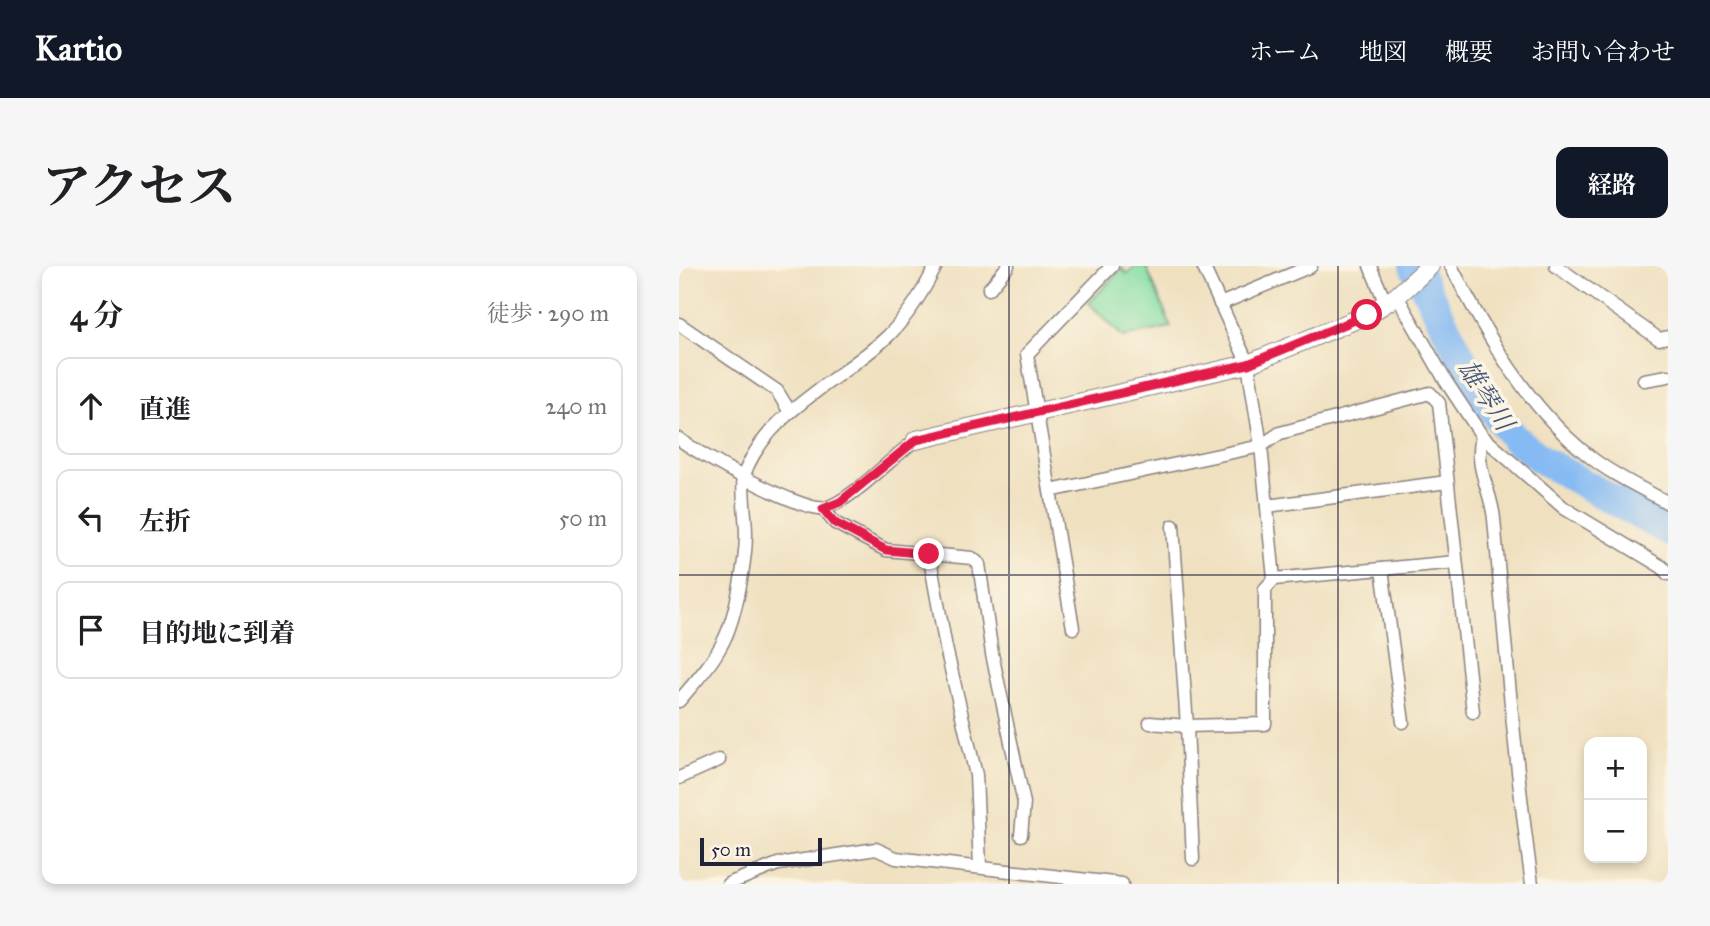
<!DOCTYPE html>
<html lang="ja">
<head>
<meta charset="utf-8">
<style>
  :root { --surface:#fff; --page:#f6f6f6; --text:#202124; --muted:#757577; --line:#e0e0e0; --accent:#111827 }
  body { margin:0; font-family:"IM FELL Great Primer","Noto Serif JP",serif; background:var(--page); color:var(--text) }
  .controls { position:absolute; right:21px; bottom:21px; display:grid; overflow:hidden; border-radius:14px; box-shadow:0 4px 10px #0003 }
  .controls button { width:63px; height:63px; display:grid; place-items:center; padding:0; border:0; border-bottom:2px solid var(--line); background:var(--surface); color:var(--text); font:35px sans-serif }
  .scale { position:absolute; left:21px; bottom:18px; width:122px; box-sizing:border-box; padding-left:7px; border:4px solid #22223b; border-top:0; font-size:19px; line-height:24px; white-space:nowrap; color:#22223b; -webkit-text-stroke:5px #fcf5e5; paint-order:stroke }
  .stop { position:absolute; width:21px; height:21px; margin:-16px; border:5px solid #e11d48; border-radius:50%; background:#fff }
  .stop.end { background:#e11d48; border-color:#fff; box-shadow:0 2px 7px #0008 }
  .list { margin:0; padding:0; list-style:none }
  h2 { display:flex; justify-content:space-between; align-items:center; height:91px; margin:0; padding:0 28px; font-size:30px }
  h2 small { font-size:23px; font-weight:400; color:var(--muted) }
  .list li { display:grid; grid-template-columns:46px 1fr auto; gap:21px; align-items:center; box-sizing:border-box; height:98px; margin:0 14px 14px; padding:0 14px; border:2px solid var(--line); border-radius:14px }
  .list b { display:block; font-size:26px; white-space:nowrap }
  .list em { font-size:23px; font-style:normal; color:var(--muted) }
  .icon { flex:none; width:38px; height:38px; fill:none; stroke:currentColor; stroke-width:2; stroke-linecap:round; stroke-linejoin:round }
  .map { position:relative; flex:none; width:989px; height:618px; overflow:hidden; border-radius:14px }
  header { display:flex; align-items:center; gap:42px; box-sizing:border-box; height:98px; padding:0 35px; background:var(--accent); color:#fff }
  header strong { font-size:33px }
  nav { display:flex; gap:38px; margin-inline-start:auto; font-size:24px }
  .intro { display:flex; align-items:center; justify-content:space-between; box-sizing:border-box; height:168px; padding:0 42px }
  h1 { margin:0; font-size:49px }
  .button { padding:18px 32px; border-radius:14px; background:var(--accent); color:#fff; font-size:24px; font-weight:700 }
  main { display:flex; gap:42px; padding:0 42px }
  aside { flex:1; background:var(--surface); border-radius:14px; box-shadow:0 4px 10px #0003 }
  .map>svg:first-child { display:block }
</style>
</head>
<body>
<header>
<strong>Kartio</strong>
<nav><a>ホーム</a><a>地図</a><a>概要</a><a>お問い合わせ</a></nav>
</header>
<div class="intro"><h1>アクセス</h1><a class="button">経路</a></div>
<main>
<aside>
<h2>4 分<small>徒歩 · 290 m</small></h2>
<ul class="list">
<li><svg class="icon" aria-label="ahead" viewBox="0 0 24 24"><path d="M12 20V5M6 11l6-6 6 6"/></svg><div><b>直進</b></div><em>240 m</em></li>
<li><svg class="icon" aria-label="left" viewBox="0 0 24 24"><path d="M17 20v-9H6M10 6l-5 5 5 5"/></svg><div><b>左折</b></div><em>50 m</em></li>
<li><svg class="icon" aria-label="arrive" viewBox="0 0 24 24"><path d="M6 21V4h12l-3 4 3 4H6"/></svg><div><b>目的地に到着</b></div></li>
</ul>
</aside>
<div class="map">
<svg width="989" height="618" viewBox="0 0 989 618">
  <rect width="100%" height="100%" fill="#fcf5e5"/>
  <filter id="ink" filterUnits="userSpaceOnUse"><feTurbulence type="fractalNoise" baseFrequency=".0143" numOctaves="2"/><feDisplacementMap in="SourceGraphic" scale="14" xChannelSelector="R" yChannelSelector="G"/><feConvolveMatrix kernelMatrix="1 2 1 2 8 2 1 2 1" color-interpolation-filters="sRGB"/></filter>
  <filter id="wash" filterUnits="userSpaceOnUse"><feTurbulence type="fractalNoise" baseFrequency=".00686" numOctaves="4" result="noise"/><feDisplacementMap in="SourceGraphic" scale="28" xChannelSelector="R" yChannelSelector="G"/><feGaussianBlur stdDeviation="1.57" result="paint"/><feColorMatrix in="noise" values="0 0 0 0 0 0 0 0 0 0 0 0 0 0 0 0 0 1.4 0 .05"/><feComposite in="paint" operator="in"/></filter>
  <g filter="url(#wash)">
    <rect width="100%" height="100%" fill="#efe0bf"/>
    <polygon fill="#83dda3" stroke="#52806f" stroke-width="2" points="456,0 467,0 492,61 444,71 410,37 443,2 448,8"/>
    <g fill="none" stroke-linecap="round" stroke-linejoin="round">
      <polyline stroke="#85baf3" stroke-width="30" points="735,0 800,126 834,171 863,194 989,265"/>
    </g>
  </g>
  <g filter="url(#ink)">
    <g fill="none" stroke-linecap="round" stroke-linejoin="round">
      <defs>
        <g id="street">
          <polyline points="691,0 707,38"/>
          <path d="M 772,0 C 809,71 847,140 910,190 C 933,209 963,222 989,237"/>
          <polyline points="877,0 980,73 989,71"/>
          <polyline points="310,23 329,0"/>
          <polyline points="718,30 766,114 803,170 885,242 983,301 989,308"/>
          <polyline points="541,38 632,0"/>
          <polyline points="0,58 98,125 111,146"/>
          <polyline points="965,114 989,110"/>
          <path d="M 803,170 C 795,204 812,222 815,253 C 826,375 836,497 853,618"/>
          <path d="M 0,173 C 21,189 124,247 146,242 C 171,236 213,191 237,174"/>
          <polyline points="371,225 582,180 601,167 751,127 760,137 794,446"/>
          <polyline points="588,240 768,216"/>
          <polyline points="144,243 156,257 207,284 293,292 300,298 313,388 345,537 342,569"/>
          <polyline points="494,260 508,460 514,593"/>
          <polyline points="250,288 267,382 297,509 301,601"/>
          <polyline points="703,303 724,456"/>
          <polyline points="595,313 777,296"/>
          <polyline points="394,362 348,88 433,0"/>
          <path d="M 0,435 C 16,416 33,398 44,376 C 57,351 67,295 67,267 C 67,254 62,218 65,209 C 87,146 164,113 209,70 C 229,50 245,24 257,0"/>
          <polyline points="471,457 508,460 586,458 586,323 595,313 582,180 569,98 524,0"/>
          <polyline points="0,512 40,494"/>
          <polyline points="49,618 99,598 197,583 217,592 443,618"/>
        </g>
        <polyline id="secondary" points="237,174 569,98 688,49 718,30 751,0"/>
      </defs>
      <use href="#street" stroke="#88817d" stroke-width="15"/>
      <use href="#secondary" stroke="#88817d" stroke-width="20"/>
      <use href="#street" stroke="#fff" stroke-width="12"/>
      <use href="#secondary" stroke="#fff" stroke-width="18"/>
    </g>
  </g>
  <g fill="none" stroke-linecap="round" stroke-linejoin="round" filter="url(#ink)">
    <polyline stroke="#e11d48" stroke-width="9" points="250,288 207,284 156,257 144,243 161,236 237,174 569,98 688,49"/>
  </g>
  <path fill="none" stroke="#22223b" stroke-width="2" stroke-opacity="0.55" d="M 330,0 L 330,618M 659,0 L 659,618M 0,309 L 989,309"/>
  <g text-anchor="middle" stroke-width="7" stroke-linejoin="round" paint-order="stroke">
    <g font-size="26" font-style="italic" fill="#45577b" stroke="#fcf5e5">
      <text transform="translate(807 129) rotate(57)" y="9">雄琴川</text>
    </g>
  </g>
</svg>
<div class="controls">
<button>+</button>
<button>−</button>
</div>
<div class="scale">50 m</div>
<div class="stop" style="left:688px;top:49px"></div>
<div class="stop end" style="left:250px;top:288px"></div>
</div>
</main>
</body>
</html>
